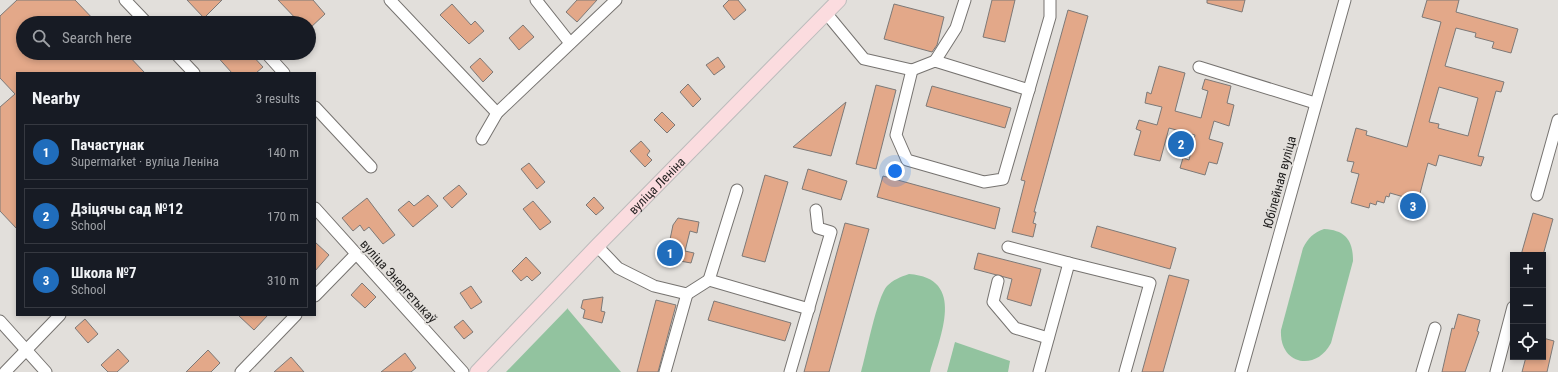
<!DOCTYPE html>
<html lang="en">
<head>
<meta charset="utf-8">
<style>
  :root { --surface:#171b24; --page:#20242c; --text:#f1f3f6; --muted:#9ea1a6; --line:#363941; --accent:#206dbc }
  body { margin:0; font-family:"Roboto Condensed",sans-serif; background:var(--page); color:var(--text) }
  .controls { position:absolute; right:12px; bottom:12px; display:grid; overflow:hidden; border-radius:0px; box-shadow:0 2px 6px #0003 }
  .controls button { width:36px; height:36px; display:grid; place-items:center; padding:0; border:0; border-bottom:1px solid var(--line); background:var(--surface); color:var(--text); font:20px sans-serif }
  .you { position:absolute; left:895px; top:171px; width:14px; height:14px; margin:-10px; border:3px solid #fff; border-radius:50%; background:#1a73e8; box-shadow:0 0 0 6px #1a73e833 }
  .badge { display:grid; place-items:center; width:26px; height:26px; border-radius:50%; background:var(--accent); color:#fff; font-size:13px; font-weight:700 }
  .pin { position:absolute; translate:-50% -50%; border:2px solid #fff; box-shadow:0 1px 4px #0006 }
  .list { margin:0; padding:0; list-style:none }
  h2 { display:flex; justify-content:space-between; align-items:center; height:52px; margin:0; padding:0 16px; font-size:17px }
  h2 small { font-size:13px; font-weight:400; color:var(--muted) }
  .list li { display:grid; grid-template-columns:26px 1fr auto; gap:12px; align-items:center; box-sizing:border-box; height:56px; margin:0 8px 8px; padding:0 8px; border:1px solid var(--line); border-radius:0px }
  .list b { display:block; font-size:15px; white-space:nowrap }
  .list p { margin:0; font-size:13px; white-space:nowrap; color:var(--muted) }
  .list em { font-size:13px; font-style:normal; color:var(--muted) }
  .icon { flex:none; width:22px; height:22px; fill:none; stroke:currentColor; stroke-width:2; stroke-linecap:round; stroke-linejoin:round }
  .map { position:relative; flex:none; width:1558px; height:372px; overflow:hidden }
  .search { position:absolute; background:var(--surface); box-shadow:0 2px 6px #0003; left:16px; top:16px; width:300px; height:44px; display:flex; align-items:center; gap:10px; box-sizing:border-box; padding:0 14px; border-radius:22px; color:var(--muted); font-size:15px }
  .panel { position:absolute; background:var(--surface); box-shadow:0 2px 6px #0003; left:16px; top:72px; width:300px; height:244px; border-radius:0px }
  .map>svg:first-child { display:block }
</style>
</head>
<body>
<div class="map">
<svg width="1558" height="372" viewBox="0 0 1558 372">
  <rect width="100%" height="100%" fill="#e2dfdb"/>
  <g fill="#92c39f">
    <path d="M 1324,229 C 1345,230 1353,240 1353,261 L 1331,343 C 1316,372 1279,365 1281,330 L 1303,248 C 1308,238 1313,233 1324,229 Z"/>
    <path d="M 909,274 C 967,278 940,337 930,372 L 861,372 C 866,355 877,297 887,286 C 893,280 900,277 909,274 Z"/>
    <polygon points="567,308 621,372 506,372 567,309"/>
    <polygon points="955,342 1010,361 1008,372 947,372"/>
  </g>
  <g fill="#e3a889" stroke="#7d7977" fill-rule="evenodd">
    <polygon points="17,0 75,0 97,23 23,23 23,53 126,53 145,73 17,73 17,229 0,211 0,107 15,94 0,78 0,16"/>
    <polygon points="187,0 222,0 204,18"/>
    <polygon points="278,0 313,0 325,14 309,29 309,23 300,23"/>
    <polygon points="577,0 597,0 577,22 566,12"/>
    <polygon points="729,0 738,0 746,10 734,20 723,6"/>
    <polygon points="992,0 1015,0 1005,42 983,37"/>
    <polygon points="1207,0 1245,0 1242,12 1207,3"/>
    <path d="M 1427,0 L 1459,0 L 1456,12 L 1518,29 L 1511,53 L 1492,48 L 1494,42 L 1475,37 L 1476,33 L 1456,28 L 1445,66 L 1504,82 L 1501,92 L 1496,91 L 1478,156 L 1484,157 L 1481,166 L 1439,155 L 1436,166 L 1428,163 L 1418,201 L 1390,193 L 1389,197 L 1386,196 L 1384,203 L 1377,201 L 1376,205 L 1370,203 L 1369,208 L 1351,203 L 1359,174 L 1351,172 L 1354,162 L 1347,161 L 1356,128 L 1367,131 L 1366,135 L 1407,147 L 1441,22 L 1422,17 ZM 1439,87 L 1478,98 L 1468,136 L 1438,128 L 1439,124 L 1429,122 Z"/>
    <polygon points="452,4 471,25 475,21 484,31 469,44 440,15"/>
    <polygon points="894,4 944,17 937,45 932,52 884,39"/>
    <polygon points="1068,10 1088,16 1034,212 1036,212 1033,223 1036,224 1033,237 1012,232 1025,181 1021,180"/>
    <polygon points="523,25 534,37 519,50 509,38"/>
    <polygon points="214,53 250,53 263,67 256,73 232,73"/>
    <polygon points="718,57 725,67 714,75 706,65"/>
    <polygon points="480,58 493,72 483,82 470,67"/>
    <polygon points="1159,66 1185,73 1175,111 1201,118 1208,91 1202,89 1205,79 1231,86 1227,103 1234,105 1229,126 1214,121 1209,139 1223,143 1217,164 1209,162 1205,175 1180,168 1183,158 1189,160 1195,135 1169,128 1160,161 1134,155 1141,131 1136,129 1139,120 1157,125 1162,107 1145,103 1147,92 1151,94"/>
    <polygon points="688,84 701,99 693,107 680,92"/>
    <polygon points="876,85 896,90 876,169 856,164"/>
    <polygon points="932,86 1011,108 1005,128 926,106"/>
    <polygon points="846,102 831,156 793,147"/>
    <polygon points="662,112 675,125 667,133 654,120"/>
    <polygon points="641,141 650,151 647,155 652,160 645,167 630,151"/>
    <polygon points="529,163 545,182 537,189 521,169"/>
    <polygon points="808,169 847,181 841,200 802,189"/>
    <polygon points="765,175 788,182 765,262 742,256"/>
    <polygon points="883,176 1000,208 995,229 877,197"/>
    <polygon points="459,185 467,194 452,208 443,198"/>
    <polygon points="428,195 438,206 413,227 398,210 409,201 414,206"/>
    <polygon points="594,197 604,208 596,215 586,205"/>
    <polygon points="367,198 395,235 383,244 369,227 364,231 360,225 353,231 342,218"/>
    <polygon points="533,201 551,222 540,230 523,209"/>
    <polygon points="1533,213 1553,219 1543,255 1521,255"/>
    <polygon points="678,218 699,222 697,233 690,231 685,251 694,253 691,263 669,259 668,249 673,225"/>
    <polygon points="845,223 869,229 829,372 804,372"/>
    <polygon points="1097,226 1176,248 1170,269 1091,247"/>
    <polygon points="315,242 329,255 315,271"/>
    <polygon points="978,253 1041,269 1031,306 1007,299 1012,279 974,269"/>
    <polygon points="526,257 541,273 532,281 527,276 521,281 512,271"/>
    <polygon points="1169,275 1189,280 1163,372 1142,372"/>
    <polygon points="362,283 376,297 365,308 351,295"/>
    <polygon points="471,286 482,302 471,309 460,293"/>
    <polygon points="603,297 601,311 605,312 602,323 583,318 585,310 581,308 583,300"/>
    <polygon points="656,300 676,305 658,372 637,372"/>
    <polygon points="714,301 791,323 785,341 708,320"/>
    <polygon points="1458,314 1480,320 1477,331 1479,332 1465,372 1442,372 1452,328 1454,329"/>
    <polygon points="238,315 268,315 254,330"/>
    <polygon points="85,319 98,334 88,343 75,328"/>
    <polygon points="463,320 473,332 464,339 454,327"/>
    <polygon points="1543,338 1554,341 1547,372 1522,372 1526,357 1543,357"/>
    <polygon points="118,349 129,361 117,372 108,372 101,365"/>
    <polygon points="208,350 220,363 211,372 186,372"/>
    <polygon points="405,353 416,368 411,372 381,372"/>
    <polygon points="291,357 304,372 274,372"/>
  </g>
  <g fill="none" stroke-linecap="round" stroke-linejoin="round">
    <defs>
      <g id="minor">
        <polyline points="125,0 147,23"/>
        <polyline points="390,0 497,113"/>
        <polyline points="536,0 570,43"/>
        <polyline points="826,13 864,59 912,70 935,61 1029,90"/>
        <polyline points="175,53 194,73"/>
        <polyline points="266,53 284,73"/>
        <polyline points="935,61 956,28 965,0"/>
        <polyline points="1199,67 1315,103"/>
        <polyline points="912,70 896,135 907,160 984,182 1003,179 1050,17 1050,0"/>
        <polyline points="315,107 371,167"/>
        <polyline points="482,139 497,113 616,0"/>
        <polyline points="1537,195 1558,120"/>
        <polyline points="315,208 463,372"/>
        <polyline points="597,246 618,268 654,286 687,294 709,280 809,309"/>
        <polyline points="1008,247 1069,263"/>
        <polyline points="709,280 737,190"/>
        <polyline points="998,281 993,302 1015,328 1048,338"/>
        <polyline points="315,296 356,254"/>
        <polyline points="0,321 46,372"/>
        <polyline points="5,372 60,315"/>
        <polyline points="241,372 296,315"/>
        <polyline points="665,372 687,294"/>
        <polyline points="790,372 831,232 818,228 816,210"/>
        <polyline points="1039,372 1069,263 1150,283 1125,372"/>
        <polyline points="1241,372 1345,0"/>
        <polyline points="1422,372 1435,328"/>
        <polyline points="1496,372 1513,307"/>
      </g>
      <g id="major">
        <path id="s1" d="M 477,372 L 597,246 L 839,0"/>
      </g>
    </defs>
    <use href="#minor" stroke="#767370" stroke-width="13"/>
    <use href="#major" stroke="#bcbcbc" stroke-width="16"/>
    <use href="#minor" stroke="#fff" stroke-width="11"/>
    <use href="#major" stroke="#fbdcdf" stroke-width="14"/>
  </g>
  <g text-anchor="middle" stroke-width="4" stroke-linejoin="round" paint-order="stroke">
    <g font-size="13" fill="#201f1e" stroke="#e2dfdb">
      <text transform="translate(1279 182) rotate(-75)" y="5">Юбілейная вуліца</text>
      <text dy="5" stroke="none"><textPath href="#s1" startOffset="259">вуліца Леніна</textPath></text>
      <text transform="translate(399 281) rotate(48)" y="5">вуліца Энергетыкаў</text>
    </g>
  </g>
</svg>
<div class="controls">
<button>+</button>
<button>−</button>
<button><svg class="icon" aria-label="locate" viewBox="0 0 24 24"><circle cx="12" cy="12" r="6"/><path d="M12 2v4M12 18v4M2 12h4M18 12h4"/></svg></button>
</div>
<div class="you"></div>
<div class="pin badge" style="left:670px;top:253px">1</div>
<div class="pin badge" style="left:1181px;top:144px">2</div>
<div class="pin badge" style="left:1413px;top:206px">3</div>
<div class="search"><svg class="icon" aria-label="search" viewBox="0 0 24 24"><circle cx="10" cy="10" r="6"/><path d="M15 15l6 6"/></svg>Search here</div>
<section class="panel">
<h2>Nearby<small>3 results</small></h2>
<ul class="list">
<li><span class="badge">1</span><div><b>Пачастунак</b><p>Supermarket · вуліца Леніна</p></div><em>140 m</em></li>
<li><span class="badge">2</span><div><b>Дзіцячы сад №12</b><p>School</p></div><em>170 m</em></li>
<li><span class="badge">3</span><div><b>Школа №7</b><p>School</p></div><em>310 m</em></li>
</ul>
</section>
</div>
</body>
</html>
